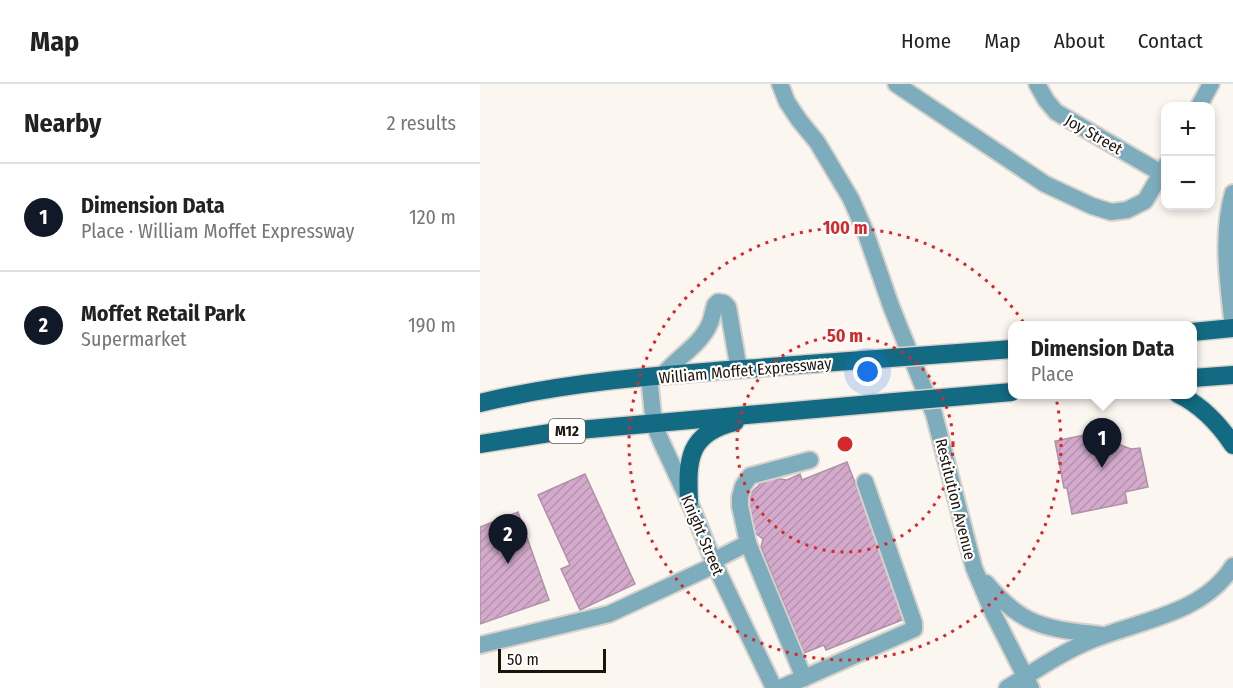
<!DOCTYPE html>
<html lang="en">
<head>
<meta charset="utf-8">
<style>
  :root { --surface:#fff; --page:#f2f2f2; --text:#222; --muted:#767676; --line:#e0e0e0; --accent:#111827 }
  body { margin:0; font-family:"Fira Sans Condensed",sans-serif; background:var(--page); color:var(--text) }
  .controls { position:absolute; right:18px; top:18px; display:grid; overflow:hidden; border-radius:12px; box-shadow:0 3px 9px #0003 }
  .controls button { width:54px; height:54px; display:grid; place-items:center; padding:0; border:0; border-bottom:2px solid var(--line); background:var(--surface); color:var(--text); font:30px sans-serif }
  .scale { position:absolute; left:18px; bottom:15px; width:108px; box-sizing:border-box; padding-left:6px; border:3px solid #1d140b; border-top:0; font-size:16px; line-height:21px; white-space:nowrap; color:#1d140b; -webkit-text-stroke:4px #fff; paint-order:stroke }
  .you { position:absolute; left:388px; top:288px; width:21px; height:21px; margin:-15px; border:4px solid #fff; border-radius:50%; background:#1a73e8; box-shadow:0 0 0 9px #1a73e833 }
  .badge { display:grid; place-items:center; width:39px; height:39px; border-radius:50%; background:var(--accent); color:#fff; font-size:20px; font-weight:700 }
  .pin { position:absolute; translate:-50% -50px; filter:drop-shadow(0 2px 3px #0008) }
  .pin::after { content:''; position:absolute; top:32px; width:21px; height:18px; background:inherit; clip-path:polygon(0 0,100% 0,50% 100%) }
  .popup { position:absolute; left:528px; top:237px; width:189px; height:78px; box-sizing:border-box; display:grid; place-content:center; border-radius:12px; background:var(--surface); filter:drop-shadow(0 2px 4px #0005); font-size:20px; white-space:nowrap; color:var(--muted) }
  .popup b { font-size:22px; color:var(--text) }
  .popup::after { content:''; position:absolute; left:50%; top:100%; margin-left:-12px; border:12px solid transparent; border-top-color:var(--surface) }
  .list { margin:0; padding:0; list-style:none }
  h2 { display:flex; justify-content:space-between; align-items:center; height:78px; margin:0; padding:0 24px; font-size:26px }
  h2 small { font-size:20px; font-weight:400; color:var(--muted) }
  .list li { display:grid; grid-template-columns:39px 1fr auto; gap:18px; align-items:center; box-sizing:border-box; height:108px; padding:0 24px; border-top:2px solid var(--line) }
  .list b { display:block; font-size:22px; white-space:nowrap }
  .list p { margin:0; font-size:20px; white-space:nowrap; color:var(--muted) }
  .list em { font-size:20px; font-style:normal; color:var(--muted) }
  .map { position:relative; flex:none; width:753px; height:604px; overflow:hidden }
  header { display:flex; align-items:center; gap:36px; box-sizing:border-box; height:84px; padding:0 30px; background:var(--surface); border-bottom:2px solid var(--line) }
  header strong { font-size:28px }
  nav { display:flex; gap:33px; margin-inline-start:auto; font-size:21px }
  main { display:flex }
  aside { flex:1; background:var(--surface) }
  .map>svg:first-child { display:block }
</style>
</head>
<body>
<header>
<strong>Map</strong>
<nav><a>Home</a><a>Map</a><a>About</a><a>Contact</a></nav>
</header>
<main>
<aside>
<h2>Nearby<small>2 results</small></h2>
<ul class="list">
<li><span class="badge">1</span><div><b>Dimension Data</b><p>Place · William Moffet Expressway</p></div><em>120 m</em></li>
<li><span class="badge">2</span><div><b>Moffet Retail Park</b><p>Supermarket</p></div><em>190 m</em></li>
</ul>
</aside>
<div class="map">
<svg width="753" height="604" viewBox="0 0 753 604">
  <defs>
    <pattern id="building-hatch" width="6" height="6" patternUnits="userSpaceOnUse" patternTransform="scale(1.5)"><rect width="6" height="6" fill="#d3aacb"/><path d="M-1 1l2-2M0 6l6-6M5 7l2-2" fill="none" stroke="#b591ad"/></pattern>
  </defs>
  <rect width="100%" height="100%" fill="#fcf6f1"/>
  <g fill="url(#building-hatch)" stroke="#ae92a8" stroke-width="1.5">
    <polygon points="614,349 616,356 638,360 651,365 660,364 668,403 645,408 647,419 592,430 587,404 584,404 575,357"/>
    <polygon points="367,378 427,534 346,566 344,561 324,569 281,463 283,455 274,448 265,423 268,412 280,400 292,394 307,396 320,390 322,396"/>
    <polygon points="105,390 155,500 100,526 81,485 90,481 58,411"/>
    <polygon points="38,428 69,516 0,540 0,443"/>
  </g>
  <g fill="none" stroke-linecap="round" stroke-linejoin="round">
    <defs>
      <g id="minor">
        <polyline points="300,0 307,18 319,36 337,58 371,115 385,147 411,222 454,330 494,484 514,531 551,604"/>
        <polyline points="416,0 565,100 612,122 631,128 647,126 665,117 686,81"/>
        <polyline points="557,0 566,16 576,28 681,89"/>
        <polyline points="719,22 731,0"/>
        <path d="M 753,109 C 741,150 748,200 753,242"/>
        <path d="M 182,292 C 196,274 221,261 230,239 C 232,234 233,227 235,221 L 238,218 L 244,219 L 248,223 L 259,286"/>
        <polyline points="169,293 174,340 181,357 209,417 235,481 294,604"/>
        <polyline points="233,477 268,459"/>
        <path d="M 506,499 C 544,544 566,544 622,551"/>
        <polyline points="0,561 129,530 235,481"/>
        <polyline points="324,594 434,545 434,539 385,398"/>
        <polyline points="300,604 324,594 268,459 260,422 260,413 263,402 270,392 330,376"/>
        <path d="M 527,604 C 555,587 582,568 612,556 C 661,536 723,530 753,482"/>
      </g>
      <g id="major">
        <polyline points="712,248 753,244"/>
        <polyline points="519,266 532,265"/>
        <polyline points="712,294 753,291"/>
        <path d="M 698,310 C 721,321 739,340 753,361"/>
        <path d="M 0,319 C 107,293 219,289 328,280"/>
        <polyline points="0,360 76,348 414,318"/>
        <path d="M 209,417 C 207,376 208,349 255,338"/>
      </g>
    </defs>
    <use href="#minor" stroke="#d8d2cc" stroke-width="20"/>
    <use href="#major" stroke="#d8d2cc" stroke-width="21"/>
    <use href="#minor" stroke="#7dadbd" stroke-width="16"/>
    <use href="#major" stroke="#126b82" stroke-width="18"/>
    <defs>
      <g id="major-bridge">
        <polyline points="328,280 519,266"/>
        <polyline points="414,318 532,308"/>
      </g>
    </defs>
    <use href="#major-bridge" stroke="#d8d2cc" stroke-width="21" stroke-linecap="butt"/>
    <use href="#major-bridge" stroke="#126b82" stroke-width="18"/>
  </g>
  <g fill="none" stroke="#d62828" stroke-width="3" stroke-dasharray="3 6">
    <circle cx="365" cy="360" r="108"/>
    <circle cx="365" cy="360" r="216"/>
  </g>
  <g text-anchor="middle" stroke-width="4.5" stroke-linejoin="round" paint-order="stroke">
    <rect fill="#fff" stroke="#615a54" stroke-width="1.5" x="69" y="335" width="36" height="24" rx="4.5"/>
    <g font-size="15" font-weight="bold" fill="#1d140b">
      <text x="87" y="352">M12</text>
    </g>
    <g font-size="16" fill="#1d140b" stroke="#fff">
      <text transform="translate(614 50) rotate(30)" y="6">Joy Street</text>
      <text transform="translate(265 286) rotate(-5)" y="6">William Moffet Expressway</text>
      <text transform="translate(476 415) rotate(76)" y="6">Restitution Avenue</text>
      <text transform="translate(223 451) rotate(67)" y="6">Knight Street</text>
    </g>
  </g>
  <circle cx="365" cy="360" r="9" fill="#d62828" stroke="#fff" stroke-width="3"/>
  <g font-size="18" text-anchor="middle" font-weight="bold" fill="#d62828" stroke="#fff" stroke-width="4.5" stroke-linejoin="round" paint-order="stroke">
    <text x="365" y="150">100 m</text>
    <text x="365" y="258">50 m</text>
  </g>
</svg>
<div class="controls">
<button>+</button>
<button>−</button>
</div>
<div class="scale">50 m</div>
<div class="you"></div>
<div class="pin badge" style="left:622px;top:384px">1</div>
<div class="popup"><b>Dimension Data</b>Place</div>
<div class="pin badge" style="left:28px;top:480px">2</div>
</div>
</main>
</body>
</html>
